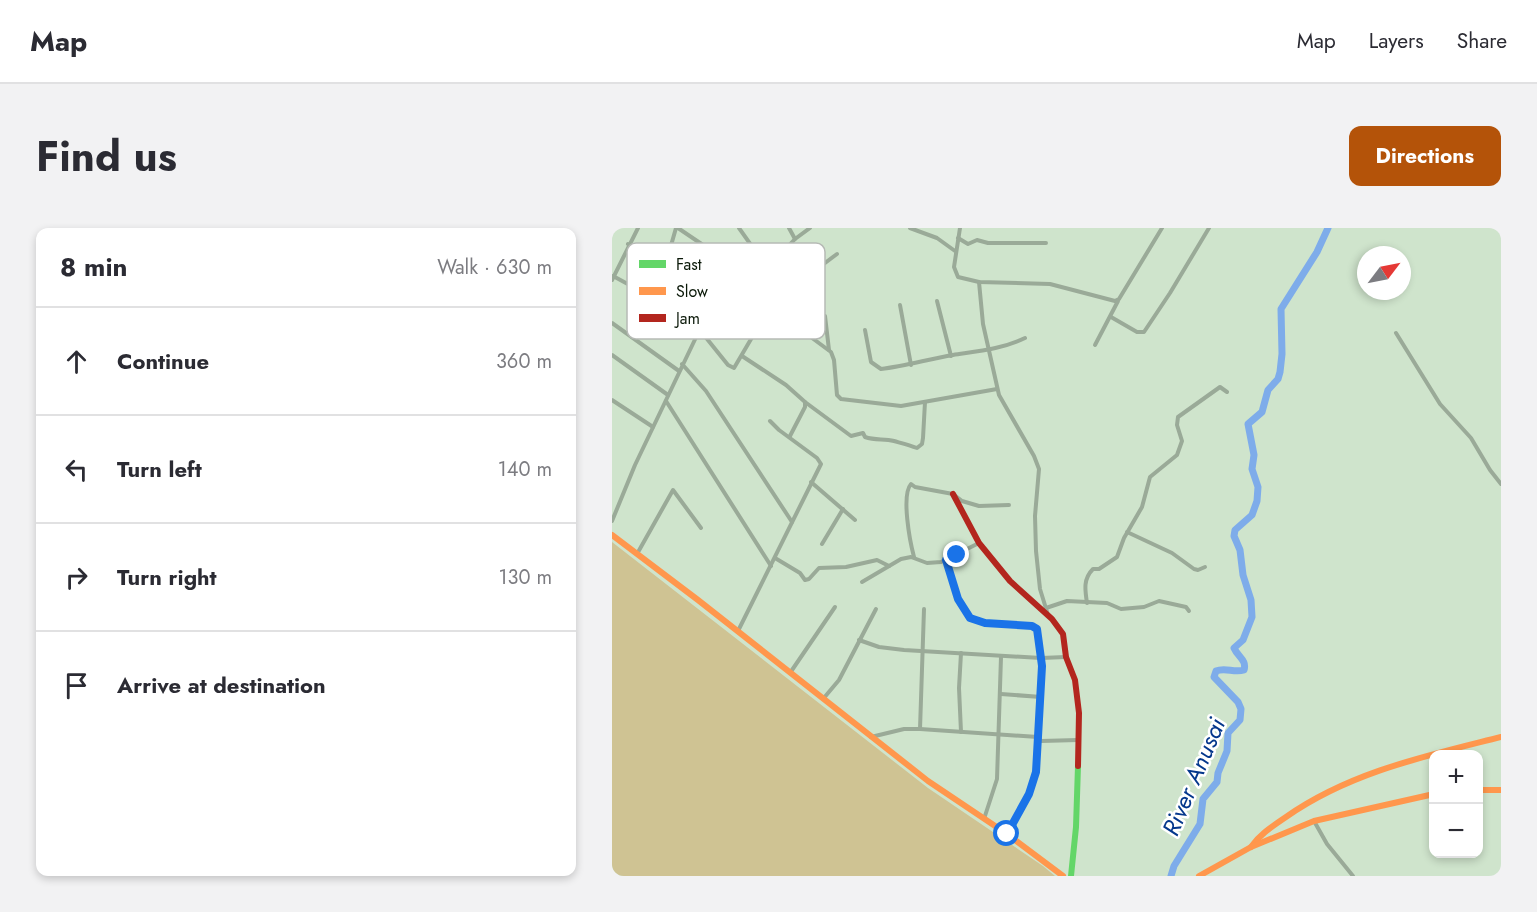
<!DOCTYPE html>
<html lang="en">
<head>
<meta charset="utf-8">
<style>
  :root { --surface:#fff; --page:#f2f2f3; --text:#2b2b33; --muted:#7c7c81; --line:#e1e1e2; --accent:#b45309 }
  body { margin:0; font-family:Jost,sans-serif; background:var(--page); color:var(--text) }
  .controls { position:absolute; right:18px; bottom:18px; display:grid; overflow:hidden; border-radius:12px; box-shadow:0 3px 9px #0003 }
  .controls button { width:54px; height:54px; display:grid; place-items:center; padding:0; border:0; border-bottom:2px solid var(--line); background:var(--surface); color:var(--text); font:30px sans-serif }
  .compass { position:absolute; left:745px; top:18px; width:54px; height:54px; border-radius:50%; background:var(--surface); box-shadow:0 3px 9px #0003; rotate:58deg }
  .stop { position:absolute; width:18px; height:18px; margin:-14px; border:4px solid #1a73e8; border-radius:50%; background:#fff }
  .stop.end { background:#1a73e8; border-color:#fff; box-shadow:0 2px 6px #0008 }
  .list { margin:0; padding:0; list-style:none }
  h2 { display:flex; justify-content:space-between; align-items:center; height:78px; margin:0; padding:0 24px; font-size:26px }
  h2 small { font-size:20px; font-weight:400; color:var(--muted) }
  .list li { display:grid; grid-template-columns:39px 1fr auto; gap:18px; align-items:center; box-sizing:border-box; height:108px; padding:0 24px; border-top:2px solid var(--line) }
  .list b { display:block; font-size:22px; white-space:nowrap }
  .list em { font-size:20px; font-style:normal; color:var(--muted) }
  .icon { flex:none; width:33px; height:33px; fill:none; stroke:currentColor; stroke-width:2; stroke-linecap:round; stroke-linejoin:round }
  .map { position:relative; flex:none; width:889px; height:648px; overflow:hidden; border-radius:12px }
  header { display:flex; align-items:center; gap:36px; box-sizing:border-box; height:84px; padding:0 30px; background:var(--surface); border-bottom:2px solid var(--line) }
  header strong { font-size:28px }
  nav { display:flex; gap:33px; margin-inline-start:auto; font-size:21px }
  .intro { display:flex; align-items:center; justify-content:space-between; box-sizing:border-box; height:144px; padding:0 36px }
  h1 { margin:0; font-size:42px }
  .button { padding:15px 27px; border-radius:12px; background:var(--accent); color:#fff; font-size:21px; font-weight:700 }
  main { display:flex; gap:36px; padding:0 36px }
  aside { flex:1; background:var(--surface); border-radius:12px; box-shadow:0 3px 9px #0003 }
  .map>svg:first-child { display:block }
</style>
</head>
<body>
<header>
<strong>Map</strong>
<nav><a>Map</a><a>Layers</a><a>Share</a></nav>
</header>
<div class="intro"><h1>Find us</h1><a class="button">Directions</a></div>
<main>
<aside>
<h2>8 min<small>Walk · 630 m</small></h2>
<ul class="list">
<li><svg class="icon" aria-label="ahead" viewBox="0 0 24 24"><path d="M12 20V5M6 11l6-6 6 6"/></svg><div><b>Continue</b></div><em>360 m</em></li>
<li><svg class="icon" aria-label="left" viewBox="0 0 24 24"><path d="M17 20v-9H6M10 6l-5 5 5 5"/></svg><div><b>Turn left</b></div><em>140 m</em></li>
<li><svg class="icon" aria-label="right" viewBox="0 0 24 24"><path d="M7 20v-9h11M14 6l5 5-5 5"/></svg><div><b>Turn right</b></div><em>130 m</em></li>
<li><svg class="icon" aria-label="arrive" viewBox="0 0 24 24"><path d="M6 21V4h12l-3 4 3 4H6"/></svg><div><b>Arrive at destination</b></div></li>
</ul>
</aside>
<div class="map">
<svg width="889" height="648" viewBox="0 0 889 648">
  <rect width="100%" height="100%" fill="#cfe4cc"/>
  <polygon fill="#cfc393" points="0,314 316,560 431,638 443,648 0,648"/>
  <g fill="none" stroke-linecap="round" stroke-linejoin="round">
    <path stroke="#7eacea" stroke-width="7" d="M 559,648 L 562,638 L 588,596 L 591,571 L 605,554 L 606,545 L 615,523 L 616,505 L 628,492 L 629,481 L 626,474 L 602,449 L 604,443 C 613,439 622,445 632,442 C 635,432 626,429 622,420 L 631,412 L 640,389 L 639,372 L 631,347 L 628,322 L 622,308 L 623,302 L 640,287 L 645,273 L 646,259 L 640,241 L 642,227 L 636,196 L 650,184 L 656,162 L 666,151 L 668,144 L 670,126 L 669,81 L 705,24 L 716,0"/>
    <g stroke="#9aaa98" stroke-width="4">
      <polyline points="66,0 94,19 126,63"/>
      <polyline points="127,0 156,41"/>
      <polyline points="177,0 183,11"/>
      <polyline points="298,0 325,10 343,23"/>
      <polyline points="348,0 342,39 346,49 367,54 438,56 503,73 507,71 550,0"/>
      <polyline points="346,10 356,16 365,12 376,15 434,15"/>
      <polyline points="16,16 54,35 64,0"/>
      <polyline points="54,35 86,57"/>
      <polyline points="1,48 47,73 83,96 116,137 122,140 142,106 175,73 201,44 225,26"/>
      <polyline points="0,52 26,0"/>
      <polyline points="367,54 371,96 387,167 422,228 427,241 423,288 424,323 428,361 436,387"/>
      <polyline points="325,73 339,128"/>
      <polyline points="288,77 299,137"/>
      <polyline points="165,84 219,124 222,132 225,167 229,171 289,178 385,161"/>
      <polyline points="213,88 217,122"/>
      <polyline points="499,89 525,104 532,104 558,65 597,0"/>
      <polyline points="0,95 67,143"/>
      <polyline points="83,96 151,45 183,11 198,0"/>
      <path d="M 253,102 L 259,134 L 269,141 C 293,138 317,131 341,127 C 367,123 390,121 413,110"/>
      <polyline points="784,105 828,176 859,210 878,242 889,256"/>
      <polyline points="483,117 506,73"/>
      <polyline points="0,127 56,167"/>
      <polyline points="130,128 174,157 193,174 193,179 178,208"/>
      <polyline points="70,136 94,163 180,294"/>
      <polyline points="0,172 41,199"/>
      <polyline points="54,173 159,338"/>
      <path d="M 193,174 L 239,208 L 251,205 L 253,209 C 264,213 272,210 282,213 C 289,215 297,217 305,220 L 310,216 L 311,210 L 313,174"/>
      <polyline points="199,254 243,292"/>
      <polyline points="0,293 23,237 88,101"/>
      <polyline points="515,304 560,325 582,341 586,342 593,339"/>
      <polyline points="210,316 231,281"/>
      <polyline points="25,326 61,262 89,300"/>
      <path d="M 302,329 C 298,314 289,267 299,256 L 303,259 L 341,266 L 350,273 L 367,278 L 397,277"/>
      <polyline points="163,330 188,345 193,352 197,351 207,340 234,339 265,332 277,338"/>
      <polyline points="250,354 289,331 299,329 315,335 329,334 367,315"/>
      <path d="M 475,375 C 473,362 471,351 481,341 L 487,341 L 505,329 L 512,310 L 530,279 L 538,249 L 565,227 L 570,213 L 565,197 L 566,189 L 608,159 L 615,164"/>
      <polyline points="434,380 455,373 495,375 509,381 532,379 547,373 574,379 577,383"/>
      <polyline points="126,403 209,236 205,230 167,202 158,193"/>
      <polyline points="247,412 267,419 292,422 429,430 428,411 424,399 373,395 358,390 346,371 334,332"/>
      <polyline points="349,425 347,460 349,504"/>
      <polyline points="178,445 223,379"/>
      <polyline points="389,466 429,469"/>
      <polyline points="211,471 227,452 264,381"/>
      <polyline points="308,501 312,381"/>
      <polyline points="259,509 292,501 308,501 426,509 429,513 466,512"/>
      <polyline points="372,591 385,551 389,429"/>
      <polyline points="702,593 715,616 741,648"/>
      <polyline points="395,606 417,566 424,544 429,430 454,429"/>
    </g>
    <polyline stroke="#63d668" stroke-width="6" points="459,648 464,599 466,538"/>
    <g stroke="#ff974d" stroke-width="6">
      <polyline points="0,307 86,372 316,553 395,606 451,648"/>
      <polyline points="867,562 889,562"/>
      <path d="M 639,619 C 648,606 661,598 674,589 C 738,544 814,528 889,509"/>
      <polyline points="587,648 639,619 702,593 822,566"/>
    </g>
    <polyline stroke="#b3261e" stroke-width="6" points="341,266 367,315 398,353 440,391 451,406 454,429 463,452 467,485 466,538"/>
  </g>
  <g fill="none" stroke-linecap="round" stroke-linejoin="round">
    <polyline stroke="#1a73e8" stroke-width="8" points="345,327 334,332 346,371 358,390 373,395 420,398 425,401 430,438 424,544 417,566 395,606"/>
  </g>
  <g text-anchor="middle" stroke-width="5" stroke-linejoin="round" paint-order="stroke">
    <g font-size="24" font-style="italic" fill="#04378c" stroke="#fff">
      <text transform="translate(582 549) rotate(-67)" y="8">River Anusai</text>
    </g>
  </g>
  <rect x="15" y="15" width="198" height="96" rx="9" fill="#fff" stroke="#b6bab5" stroke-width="1.5"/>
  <rect x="27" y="32" width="27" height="8" fill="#63d668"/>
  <rect x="27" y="59" width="27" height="8" fill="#ff974d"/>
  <rect x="27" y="86" width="27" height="8" fill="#b3261e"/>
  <g font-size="16" fill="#0a1808">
    <text x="64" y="42">Fast</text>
    <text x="64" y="69">Slow</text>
    <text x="64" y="96">Jam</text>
  </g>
</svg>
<div class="controls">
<button>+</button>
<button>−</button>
</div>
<svg class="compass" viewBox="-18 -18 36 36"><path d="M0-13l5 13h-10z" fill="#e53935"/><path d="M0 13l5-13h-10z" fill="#7c7c81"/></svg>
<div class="stop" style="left:395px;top:606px"></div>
<div class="stop end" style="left:345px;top:327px"></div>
</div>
</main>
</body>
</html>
